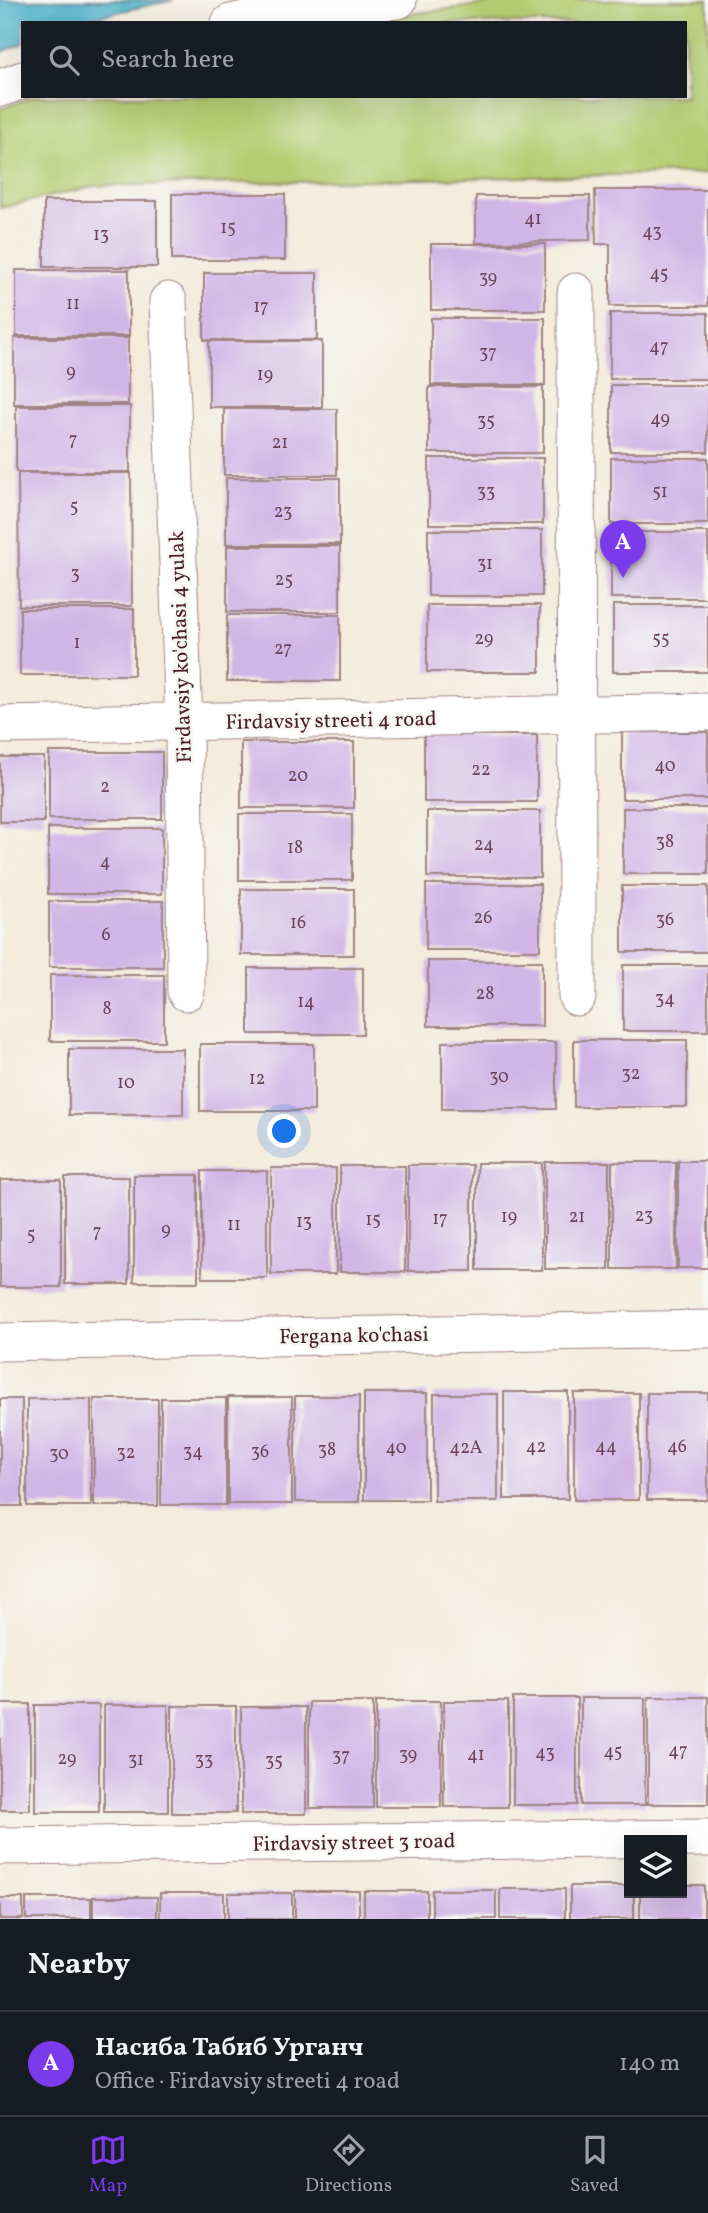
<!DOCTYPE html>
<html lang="en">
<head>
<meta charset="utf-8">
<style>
  :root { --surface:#171b24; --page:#242831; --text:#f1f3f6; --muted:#9ea1a6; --line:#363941; --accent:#7c3aed }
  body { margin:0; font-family:Vollkorn,serif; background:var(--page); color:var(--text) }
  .controls { position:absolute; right:21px; bottom:21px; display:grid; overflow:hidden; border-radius:0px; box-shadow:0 7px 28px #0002 }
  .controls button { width:63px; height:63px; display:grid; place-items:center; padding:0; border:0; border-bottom:2px solid var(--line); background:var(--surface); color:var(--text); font:35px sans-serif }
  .you { position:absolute; left:285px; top:1132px; width:24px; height:24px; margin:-18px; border:5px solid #fff; border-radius:50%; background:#1a73e8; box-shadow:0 0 0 10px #1a73e833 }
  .badge { display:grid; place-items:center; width:46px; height:46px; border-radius:50%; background:var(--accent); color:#fff; font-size:23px; font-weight:700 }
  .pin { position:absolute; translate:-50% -58px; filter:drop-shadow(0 2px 4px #0008) }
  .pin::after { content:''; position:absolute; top:37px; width:24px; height:21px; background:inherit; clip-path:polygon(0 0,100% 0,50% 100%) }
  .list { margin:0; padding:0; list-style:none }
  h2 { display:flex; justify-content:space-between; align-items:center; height:91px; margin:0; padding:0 28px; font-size:30px }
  h2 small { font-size:23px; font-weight:400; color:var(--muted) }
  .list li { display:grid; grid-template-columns:46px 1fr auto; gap:21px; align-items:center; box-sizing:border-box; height:105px; padding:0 28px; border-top:2px solid var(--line) }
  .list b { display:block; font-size:26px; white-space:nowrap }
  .list p { margin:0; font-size:23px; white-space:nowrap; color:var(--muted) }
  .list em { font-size:23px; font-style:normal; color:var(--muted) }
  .icon { flex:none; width:38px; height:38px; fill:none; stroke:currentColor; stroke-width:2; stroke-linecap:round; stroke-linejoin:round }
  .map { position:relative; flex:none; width:708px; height:1919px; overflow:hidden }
  .search { position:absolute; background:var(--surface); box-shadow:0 7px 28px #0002; left:21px; right:21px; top:21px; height:77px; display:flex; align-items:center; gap:18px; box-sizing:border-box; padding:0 24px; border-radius:0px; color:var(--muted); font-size:26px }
  .sheet { height:196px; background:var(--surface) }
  nav { display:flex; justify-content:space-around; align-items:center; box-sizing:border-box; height:98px; border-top:2px solid var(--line); background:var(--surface); font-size:19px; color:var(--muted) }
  nav a { display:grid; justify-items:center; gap:4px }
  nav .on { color:var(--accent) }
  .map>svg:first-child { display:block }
</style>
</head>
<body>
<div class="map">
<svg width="708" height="1919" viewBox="0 0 708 1919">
  <rect width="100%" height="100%" fill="#f6f6f2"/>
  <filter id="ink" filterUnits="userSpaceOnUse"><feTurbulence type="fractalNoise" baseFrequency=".0143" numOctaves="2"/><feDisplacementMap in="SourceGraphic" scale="14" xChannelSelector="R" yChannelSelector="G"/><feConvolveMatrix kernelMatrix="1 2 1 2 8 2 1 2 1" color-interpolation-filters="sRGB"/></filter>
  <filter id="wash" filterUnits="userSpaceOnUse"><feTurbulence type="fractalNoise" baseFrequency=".00686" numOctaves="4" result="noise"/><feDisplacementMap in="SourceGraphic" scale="28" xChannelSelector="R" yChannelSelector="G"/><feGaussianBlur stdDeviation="1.57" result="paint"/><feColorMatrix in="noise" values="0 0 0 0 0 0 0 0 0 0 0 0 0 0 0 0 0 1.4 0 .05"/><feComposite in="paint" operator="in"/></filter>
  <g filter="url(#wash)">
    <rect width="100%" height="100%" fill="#f4ebdb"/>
    <polygon fill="#b5cd72" stroke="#80764e" stroke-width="2" points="520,0 708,0 708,173 94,186 0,208 0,109 35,96 685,96 685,23 340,23"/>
    <polygon fill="#49b0c9" stroke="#4a687a" stroke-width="2" points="0,0 174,0 67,23 23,23 23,43 0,53"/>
    <g id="blocks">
      <g fill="#d1b5e7">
        <polygon points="595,190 708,190 708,306 610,306 610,244 596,244"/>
        <rect x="172" y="194" width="113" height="66"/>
        <polygon points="476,196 590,196 590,240 476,243"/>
        <rect x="44" y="201" width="113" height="66"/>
        <rect x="431" y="244" width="114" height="66"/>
        <rect x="16" y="270" width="113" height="66"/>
        <rect x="204" y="273" width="113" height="67"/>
        <rect x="610" y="313" width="98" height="66"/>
        <rect x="431" y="318" width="114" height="67"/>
        <rect x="14" y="338" width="114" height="66"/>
        <rect x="209" y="341" width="113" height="66"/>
        <rect x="611" y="385" width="97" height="67"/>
        <rect x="429" y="387" width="114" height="66"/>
        <rect x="16" y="406" width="114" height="66"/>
        <rect x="224" y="409" width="113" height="66"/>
        <rect x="429" y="458" width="114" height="66"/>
        <rect x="611" y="458" width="97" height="66"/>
        <polygon points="18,473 131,473 132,606 19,606"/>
        <rect x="226" y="478" width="114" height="66"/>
        <rect x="428" y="530" width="114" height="66"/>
        <rect x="611" y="532" width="97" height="66"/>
        <rect x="227" y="546" width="113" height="66"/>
        <rect x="427" y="605" width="113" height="67"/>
        <rect x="613" y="605" width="95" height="67"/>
        <rect x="20" y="609" width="114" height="66"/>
        <rect x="227" y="615" width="113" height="66"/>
        <rect x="622" y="732" width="86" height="67"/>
        <rect x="424" y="735" width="113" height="67"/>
        <rect x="241" y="742" width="113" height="66"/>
        <rect x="49" y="752" width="113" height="67"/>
        <rect x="0" y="757" width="44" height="65"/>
        <rect x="623" y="808" width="85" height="66"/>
        <rect x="427" y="811" width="113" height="66"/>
        <rect x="239" y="814" width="113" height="66"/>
        <rect x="48" y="828" width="114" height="66"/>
        <rect x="426" y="884" width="114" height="66"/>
        <rect x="622" y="886" width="86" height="66"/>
        <rect x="241" y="889" width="113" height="66"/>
        <rect x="49" y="901" width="114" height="66"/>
        <rect x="428" y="961" width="114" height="65"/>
        <rect x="623" y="965" width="85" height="66"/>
        <rect x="249" y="968" width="114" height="66"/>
        <rect x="50" y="975" width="114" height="66"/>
        <rect x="574" y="1040" width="113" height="67"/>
        <rect x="442" y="1042" width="114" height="67"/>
        <rect x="200" y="1044" width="114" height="67"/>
        <rect x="69" y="1049" width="114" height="66"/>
        <rect x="678" y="1161" width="30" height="107"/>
        <rect x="545" y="1162" width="64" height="107"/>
        <rect x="612" y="1162" width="64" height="107"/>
        <rect x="477" y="1163" width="65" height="107"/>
        <rect x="408" y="1165" width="64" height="106"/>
        <rect x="340" y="1166" width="65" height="106"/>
        <rect x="271" y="1168" width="65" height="106"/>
        <rect x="202" y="1171" width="65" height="107"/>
        <rect x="134" y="1175" width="64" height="107"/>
        <rect x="65" y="1177" width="64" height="107"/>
        <rect x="0" y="1180" width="61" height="107"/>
        <rect x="504" y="1392" width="64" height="107"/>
        <rect x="364" y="1393" width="63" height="107"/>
        <rect x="574" y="1393" width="65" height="107"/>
        <rect x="647" y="1393" width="61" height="107"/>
        <rect x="434" y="1394" width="64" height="107"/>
        <rect x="295" y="1396" width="64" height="106"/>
        <rect x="228" y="1397" width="64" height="107"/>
        <rect x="161" y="1398" width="65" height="107"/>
        <rect x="0" y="1399" width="22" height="107"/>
        <rect x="27" y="1399" width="64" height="107"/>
        <rect x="94" y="1399" width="64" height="107"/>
        <rect x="648" y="1697" width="60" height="107"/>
        <rect x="513" y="1698" width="64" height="107"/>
        <rect x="581" y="1698" width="64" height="107"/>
        <rect x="376" y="1701" width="65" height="106"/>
        <rect x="444" y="1701" width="64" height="106"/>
        <rect x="309" y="1702" width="64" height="106"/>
        <rect x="0" y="1704" width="30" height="106"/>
        <rect x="35" y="1705" width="64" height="107"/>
        <rect x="104" y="1705" width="64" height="107"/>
        <rect x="172" y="1706" width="64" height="107"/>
        <rect x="241" y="1707" width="65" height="107"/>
        <polygon points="682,1885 704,1885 704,1919 640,1919 640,1893 682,1893"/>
        <polygon points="570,1886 629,1886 629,1893 634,1893 634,1919 570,1919"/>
        <rect x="500" y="1889" width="65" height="30"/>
        <rect x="432" y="1890" width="64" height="29"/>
        <rect x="295" y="1891" width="64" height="28"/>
        <rect x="364" y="1891" width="63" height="28"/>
        <rect x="160" y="1893" width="64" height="26"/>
        <rect x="228" y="1893" width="64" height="26"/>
        <rect x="93" y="1897" width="64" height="22"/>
        <rect x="0" y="1898" width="23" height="21"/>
        <rect x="26" y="1898" width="65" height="21"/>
      </g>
    </g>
  </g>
  <g filter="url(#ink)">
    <use href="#blocks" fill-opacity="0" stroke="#9f8583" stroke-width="2"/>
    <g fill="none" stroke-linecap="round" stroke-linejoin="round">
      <defs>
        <g id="minor">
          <polyline points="230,23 258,17 398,0"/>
          <polyline points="0,88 23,80"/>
          <polyline points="576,292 577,997"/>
          <polyline points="168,301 184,723 186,992"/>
          <polyline points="0,725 708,712"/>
          <polyline points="0,1342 708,1329"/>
          <polyline points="0,1846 708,1838"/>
        </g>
      </defs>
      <use href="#minor" stroke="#9f8583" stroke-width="39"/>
      <use href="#minor" stroke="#fff" stroke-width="37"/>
    </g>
  </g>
  <g text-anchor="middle" stroke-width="5" stroke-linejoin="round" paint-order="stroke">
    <g font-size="18" fill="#6c445a">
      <text x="533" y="224">41</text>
      <text x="228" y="233">15</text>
      <text x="652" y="237">43</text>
      <text x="101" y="240">13</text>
      <text x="659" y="279">45</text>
      <text x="488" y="283">39</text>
      <text x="73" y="309">11</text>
      <text x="261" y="312">17</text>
      <text x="659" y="352">47</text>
      <text x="488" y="358">37</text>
      <text x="71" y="377">9</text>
      <text x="265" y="380">19</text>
      <text x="660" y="424">49</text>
      <text x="486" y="426">35</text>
      <text x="73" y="445">7</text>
      <text x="280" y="448">21</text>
      <text x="486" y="497">33</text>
      <text x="660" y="497">51</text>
      <text x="74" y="512">5</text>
      <text x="283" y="517">23</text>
      <text x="485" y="569">31</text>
      <text x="75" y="579">3</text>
      <text x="284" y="585">25</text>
      <text x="484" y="644">29</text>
      <text x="661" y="644">55</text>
      <text x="77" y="648">1</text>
      <text x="283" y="654">27</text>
      <text x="665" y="771">40</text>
      <text x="481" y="775">22</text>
      <text x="298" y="781">20</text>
      <text x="105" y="792">2</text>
      <text x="665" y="847">38</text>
      <text x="484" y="850">24</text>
      <text x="295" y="853">18</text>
      <text x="105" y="867">4</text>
      <text x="483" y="923">26</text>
      <text x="665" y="925">36</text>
      <text x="298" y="928">16</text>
      <text x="106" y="940">6</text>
      <text x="485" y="999">28</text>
      <text x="665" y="1004">34</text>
      <text x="306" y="1007">14</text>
      <text x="107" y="1014">8</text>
      <text x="631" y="1079">32</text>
      <text x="499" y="1082">30</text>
      <text x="257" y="1084">12</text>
      <text x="126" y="1088">10</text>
      <text x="644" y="1221">23</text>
      <text x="509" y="1222">19</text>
      <text x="577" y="1222">21</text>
      <text x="440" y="1224">17</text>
      <text x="373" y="1225">15</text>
      <text x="304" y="1227">13</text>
      <text x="234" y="1230">11</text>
      <text x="166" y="1235">9</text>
      <text x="97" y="1237">7</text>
      <text x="31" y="1240">5</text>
      <text x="536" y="1452">42</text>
      <text x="606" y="1452">44</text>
      <text x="677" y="1452">46</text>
      <text x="396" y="1453">40</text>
      <text x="466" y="1453">42А</text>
      <text x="327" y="1455">38</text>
      <text x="193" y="1457">34</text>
      <text x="260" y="1457">36</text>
      <text x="126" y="1458">32</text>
      <text x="59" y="1459">30</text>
      <text x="678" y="1756">47</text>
      <text x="613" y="1757">45</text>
      <text x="545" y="1758">43</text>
      <text x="408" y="1760">39</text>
      <text x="476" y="1760">41</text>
      <text x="341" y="1761">37</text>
      <text x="67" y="1764">29</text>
      <text x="136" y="1765">31</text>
      <text x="204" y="1765">33</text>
      <text x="274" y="1766">35</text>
    </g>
    <g font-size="21" fill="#4a1f2b" stroke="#f6f6f2">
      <text transform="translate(180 647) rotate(-92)" y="7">Firdavsiy ko'chasi 4 yulak</text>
      <text transform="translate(331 720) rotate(-1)" y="7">Firdavsiy streeti 4 road</text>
      <text transform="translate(354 1335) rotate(-1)" y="7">Fergana ko'chasi</text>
      <text transform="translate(354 1842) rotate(-1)" y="7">Firdavsiy street 3 road</text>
    </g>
  </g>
</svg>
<div class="controls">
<button><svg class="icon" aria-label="layers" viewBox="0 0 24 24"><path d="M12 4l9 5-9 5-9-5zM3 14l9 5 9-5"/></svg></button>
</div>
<div class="you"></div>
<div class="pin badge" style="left:623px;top:578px">A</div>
<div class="search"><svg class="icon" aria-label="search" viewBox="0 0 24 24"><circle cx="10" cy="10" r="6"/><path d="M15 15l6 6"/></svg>Search here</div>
</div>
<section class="sheet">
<h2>Nearby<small></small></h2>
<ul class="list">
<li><span class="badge">A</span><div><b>Насиба Табиб Урганч</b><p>Office · Firdavsiy streeti 4 road</p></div><em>140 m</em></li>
</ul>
</section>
<nav>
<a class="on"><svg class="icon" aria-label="map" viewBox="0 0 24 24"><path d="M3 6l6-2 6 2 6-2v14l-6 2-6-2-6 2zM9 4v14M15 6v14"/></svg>Map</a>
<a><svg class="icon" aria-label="directions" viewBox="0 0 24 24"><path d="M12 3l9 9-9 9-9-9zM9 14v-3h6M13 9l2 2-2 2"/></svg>Directions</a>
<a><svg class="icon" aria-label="saved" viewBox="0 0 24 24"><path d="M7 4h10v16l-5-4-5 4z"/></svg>Saved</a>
</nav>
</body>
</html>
